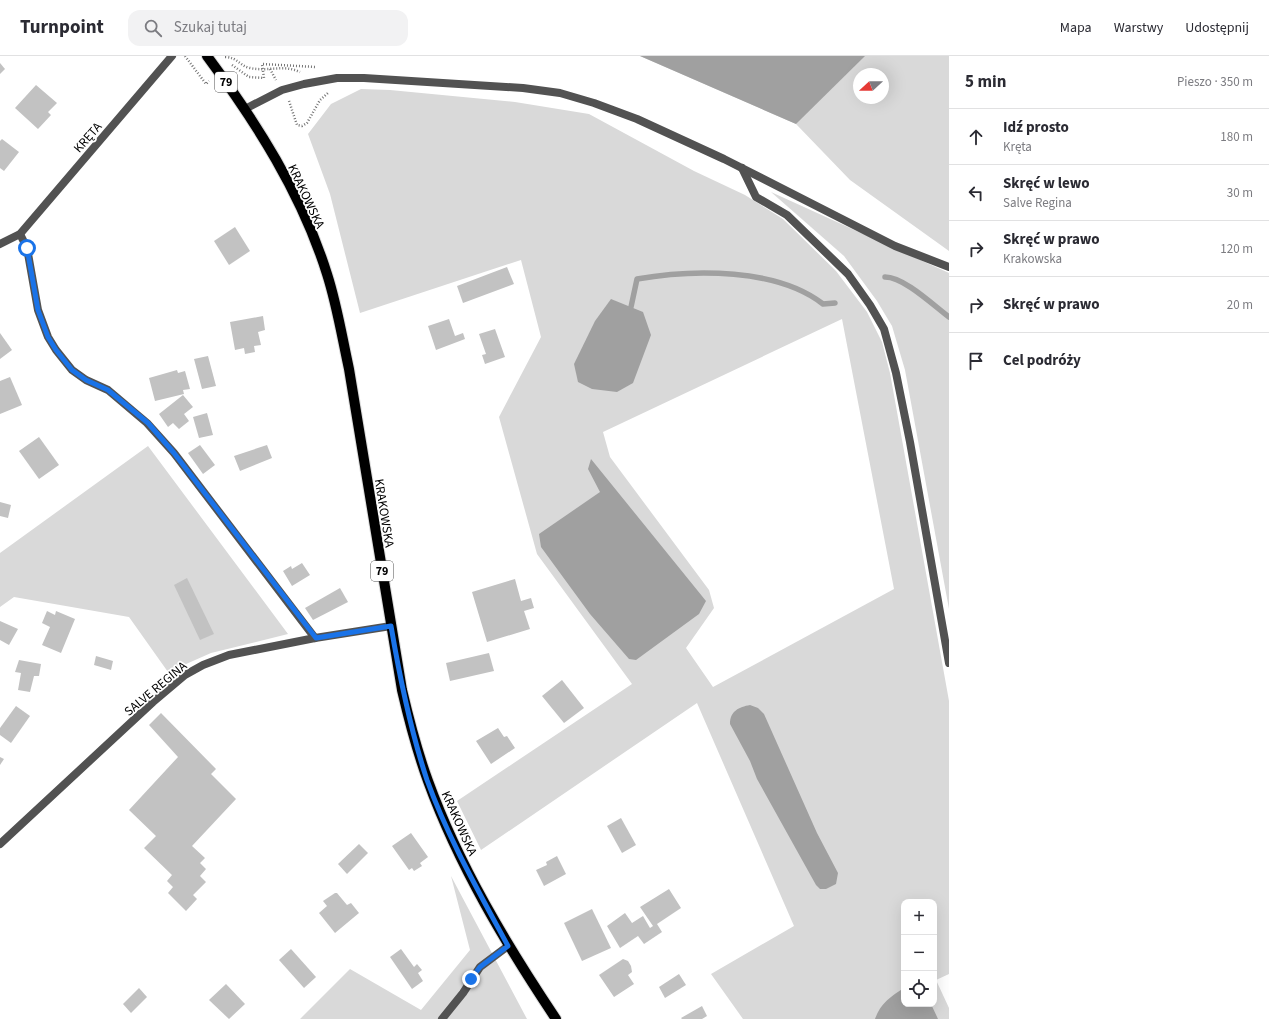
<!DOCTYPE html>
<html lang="pl">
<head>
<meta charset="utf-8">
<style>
  :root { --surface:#fff; --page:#f2f2f3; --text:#2b2b33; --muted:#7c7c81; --line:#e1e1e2 }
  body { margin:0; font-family:"Source Sans 3",sans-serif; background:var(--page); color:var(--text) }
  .controls { position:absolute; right:12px; bottom:12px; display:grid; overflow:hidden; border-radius:8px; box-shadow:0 4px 16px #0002 }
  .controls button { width:36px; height:36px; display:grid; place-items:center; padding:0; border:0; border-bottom:1px solid var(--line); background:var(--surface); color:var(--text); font:20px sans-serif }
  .compass { position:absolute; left:853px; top:12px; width:36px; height:36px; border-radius:50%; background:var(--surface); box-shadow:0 4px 16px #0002; rotate:249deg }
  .stop { position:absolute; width:12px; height:12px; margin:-9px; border:3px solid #1a73e8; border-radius:50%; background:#fff }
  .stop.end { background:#1a73e8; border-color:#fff; box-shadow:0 1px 4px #0008 }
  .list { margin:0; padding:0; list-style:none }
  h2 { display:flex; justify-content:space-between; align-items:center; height:52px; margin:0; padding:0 16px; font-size:17px }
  h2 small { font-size:13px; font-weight:400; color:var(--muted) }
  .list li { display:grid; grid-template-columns:26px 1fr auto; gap:12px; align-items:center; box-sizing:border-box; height:56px; padding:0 16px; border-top:1px solid var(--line) }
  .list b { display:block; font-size:15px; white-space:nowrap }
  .list p { margin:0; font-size:13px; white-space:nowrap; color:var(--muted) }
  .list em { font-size:13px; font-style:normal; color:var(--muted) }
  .icon { flex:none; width:22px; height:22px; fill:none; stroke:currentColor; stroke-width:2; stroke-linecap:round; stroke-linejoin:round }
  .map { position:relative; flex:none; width:949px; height:963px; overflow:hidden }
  header { display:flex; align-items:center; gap:24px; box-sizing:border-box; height:56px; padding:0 20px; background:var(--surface); border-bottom:1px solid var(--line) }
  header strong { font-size:19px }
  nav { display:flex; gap:22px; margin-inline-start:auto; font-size:14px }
  .search { width:280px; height:36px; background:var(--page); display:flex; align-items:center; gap:10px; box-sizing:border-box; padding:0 14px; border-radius:12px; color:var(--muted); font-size:15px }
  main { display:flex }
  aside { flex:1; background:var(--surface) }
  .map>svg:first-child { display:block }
</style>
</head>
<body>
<header>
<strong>Turnpoint</strong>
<div class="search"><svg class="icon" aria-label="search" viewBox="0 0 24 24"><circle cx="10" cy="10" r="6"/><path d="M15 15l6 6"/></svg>Szukaj tutaj</div>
<nav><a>Mapa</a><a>Warstwy</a><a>Udostępnij</a></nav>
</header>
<main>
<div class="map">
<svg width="949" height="963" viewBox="0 0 949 963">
  <rect width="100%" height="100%" fill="#fff"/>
  <g fill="#d9d9d9" fill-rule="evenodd">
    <path d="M 640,0 L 949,0 L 949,195 L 850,124 L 796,68 ZM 859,18 L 883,18 L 883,42 L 859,42 Z"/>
    <path d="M 361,33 L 390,34 L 515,46 L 589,58 L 694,115 L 745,139 L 783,163 L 836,215 L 867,256 L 882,286 L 890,317 L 949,645 L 949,918 L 936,924 L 949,952 L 949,963 L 743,963 L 711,918 L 794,870 L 697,647 L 481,794 L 457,745 L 632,628 L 537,498 L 499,361 L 541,281 L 521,204 L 360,257 L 330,138 L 308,78 L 331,48 ZM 842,263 L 894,533 L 713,631 L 686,592 L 714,552 L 709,534 L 610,401 L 603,376 ZM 904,846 L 934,846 L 934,948 L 904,948 Z"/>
    <polygon points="771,136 949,217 949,553 905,314 892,270 877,245 844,200"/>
    <polygon points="148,390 288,578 211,597 168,616 129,561 14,541 0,551 0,497"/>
    <polygon points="451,820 527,963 300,963 350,913 421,954 470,894"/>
  </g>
  <g fill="#a0a0a0">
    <polygon points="640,0 865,0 796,68"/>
    <polygon points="611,243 643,256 651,279 633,327 617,336 592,333 578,326 574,308 595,265"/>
    <polygon points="591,403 706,545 699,558 636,604 629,603 590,558 541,491 539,478 600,436 588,413"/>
    <path d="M 750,649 L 758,652 L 764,658 L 817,777 L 838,817 L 836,828 L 826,833 L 820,833 L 816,829 L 757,723 L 750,705 L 730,668 C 730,655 739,651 750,649 Z"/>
    <path d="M 904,932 L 904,948 L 931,948 L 938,963 L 875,963 C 880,948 891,940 904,932 Z"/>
  </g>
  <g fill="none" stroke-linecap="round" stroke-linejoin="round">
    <g stroke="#a0a0a0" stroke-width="5.5">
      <path d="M 885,221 C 904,221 933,249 949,261"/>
      <path d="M 631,251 L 637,223 C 693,213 777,212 823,248 L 835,247"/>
    </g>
  </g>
  <g fill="#c2c2c2">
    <polygon points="0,7 5,13 0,18"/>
    <polygon points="36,29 57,47 48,56 51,59 38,73 15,52"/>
    <polygon points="2,83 19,96 4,115 0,112 0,85"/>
    <polygon points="235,171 250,195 229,209 214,185"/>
    <polygon points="507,211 514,228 463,247 457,230"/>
    <polygon points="263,260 265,274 258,276 261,289 254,290 255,296 245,298 244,292 235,294 230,266"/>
    <polygon points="449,263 455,280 463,277 465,283 436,294 428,270"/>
    <polygon points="495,273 505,301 485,308 482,299 486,298 479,278"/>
    <polygon points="0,277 12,294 0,303"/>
    <polygon points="208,300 216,330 202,333 194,303"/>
    <polygon points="177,314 178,317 185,315 190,333 183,334 184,338 155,345 149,322"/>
    <polygon points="10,321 22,349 0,358 0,325"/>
    <polygon points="183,339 193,351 184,358 189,365 179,373 173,367 168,371 159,358"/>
    <polygon points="207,357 213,379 199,382 193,361"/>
    <polygon points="39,381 59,409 39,423 19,395"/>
    <polygon points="200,389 215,409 203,418 188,397"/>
    <polygon points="267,389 272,402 240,415 234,400"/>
    <polygon points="0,446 11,449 8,462 0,460"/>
    <polygon points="302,507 310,519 292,530 283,515 291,510 292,513"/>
    <polygon points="187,522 214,578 200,584 174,529"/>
    <polygon points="515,523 521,545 531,542 534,552 524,555 530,573 487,586 472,536"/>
    <polygon points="340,532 348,546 313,564 305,552"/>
    <polygon points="47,555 55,559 56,555 75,563 61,597 42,589 50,571 42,567"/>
    <polygon points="0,565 18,573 9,589 0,584"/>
    <polygon points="489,597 494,615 450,625 446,607"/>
    <polygon points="96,600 113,605 111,614 94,609"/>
    <polygon points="19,604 41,608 39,620 34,620 30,636 18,634 21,617 15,616"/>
    <polygon points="562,624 584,652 564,667 542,640"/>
    <polygon points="16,650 30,660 11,687 0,679 0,672"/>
    <polygon points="161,657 216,713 211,718 236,743 192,790 205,802 200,807 206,813 200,820 206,826 193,839 197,843 186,855 168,837 173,831 167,825 172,819 144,792 156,780 129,754 178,701 149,669"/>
    <polygon points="498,672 504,681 507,680 515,692 491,708 476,685"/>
    <polygon points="0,701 4,703 0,709"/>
    <polygon points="621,762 636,789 622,797 607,770"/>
    <polygon points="411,777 428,801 420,807 422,810 414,815 412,812 409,814 392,790"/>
    <polygon points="359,788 368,797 347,818 338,808"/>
    <polygon points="557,800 566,818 544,830 536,814 547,809 546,806"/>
    <polygon points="669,833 681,852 657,868 662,876 644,888 638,880 620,892 607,870 625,857 632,867 643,860 650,872 653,870 640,851"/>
    <polygon points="335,837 337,837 347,849 351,847 359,857 335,877 319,857 327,850 323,845"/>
    <polygon points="592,853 611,892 582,905 564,867"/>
    <polygon points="291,893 316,921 304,932 279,904"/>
    <polygon points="401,893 414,911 417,908 422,914 418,917 423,925 412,933 390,901"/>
    <polygon points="623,903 628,905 631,910 632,916 628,919 634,928 614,941 599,919"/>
    <polygon points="679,918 686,929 665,942 659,931"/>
    <polygon points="226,928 245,948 229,963 209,944"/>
    <polygon points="139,932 147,941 131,957 123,948"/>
    <polygon points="702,950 707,960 702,963 682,963 681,962"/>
  </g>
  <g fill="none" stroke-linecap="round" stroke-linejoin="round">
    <defs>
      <path id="primary" d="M 207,0 C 256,66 302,138 327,218 C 337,249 342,281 349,313 L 402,634 C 409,664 417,695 428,725 C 459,810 506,888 556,963"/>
    </defs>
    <use href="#primary" stroke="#dbdbdb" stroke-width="12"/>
    <g stroke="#747474" stroke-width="2.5" stroke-dasharray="1 2" stroke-linecap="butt">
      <polyline points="185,0 206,28 209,25"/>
      <path d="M 225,1 C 237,1 240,10 250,12 C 268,16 283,8 300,16"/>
      <polyline points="232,9 249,21 264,22 262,8 316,11"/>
      <polyline points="270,13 276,24"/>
      <polyline points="289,45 297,69 302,70 307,67 320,44 328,37"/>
    </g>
    <g stroke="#525252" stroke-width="8">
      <polyline points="742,112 756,141 787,159 848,218 870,249 884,273 896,317 910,386 949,607"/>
      <polyline points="442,963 463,937 480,911 508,890"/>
    </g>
    <g stroke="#525252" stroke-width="8">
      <polyline points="20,178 27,192 38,254 48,281 56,294 72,314 86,324 108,334 147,367 174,397 315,582"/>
      <polyline points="0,188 20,178 172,0"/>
      <polyline points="0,788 153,646 185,619 203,609 229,599 315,582 391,570"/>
    </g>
    <polyline stroke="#525252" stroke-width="8" points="245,53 282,34 304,28 337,22 364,22 523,32 560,37 594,47 637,63 724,103 895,190 949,211"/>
    <use href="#primary" stroke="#000" stroke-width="10"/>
  </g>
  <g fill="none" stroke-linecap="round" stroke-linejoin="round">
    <path stroke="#1a73e8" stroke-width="5" d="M 27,192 L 38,254 L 48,281 L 56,294 L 72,314 L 86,324 L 108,334 L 148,367 L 174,397 L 316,582 L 391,570 C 400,623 410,673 427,724 C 448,782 479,836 508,890 L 480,911 L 471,923"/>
  </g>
  <g text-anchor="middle" stroke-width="3.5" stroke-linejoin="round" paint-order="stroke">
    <g fill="#fff" stroke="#4c4c4c" stroke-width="1">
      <rect x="215" y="16" width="22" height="20" rx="3"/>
      <rect x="371" y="505" width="22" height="20" rx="3"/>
    </g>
    <g font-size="12" font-weight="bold" fill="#000">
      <text x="226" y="30">79</text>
      <text x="382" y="519">79</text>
    </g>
    <g font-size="13" fill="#000" stroke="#fff">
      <text transform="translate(87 81) rotate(-49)" y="5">KRĘTA</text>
      <text transform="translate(307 140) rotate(65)" y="5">KRAKOWSKA</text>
      <text transform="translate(385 457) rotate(81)" y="5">KRAKOWSKA</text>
      <text transform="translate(155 632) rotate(-40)" y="5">SALVE REGINA</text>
      <text transform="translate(460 767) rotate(66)" y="5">KRAKOWSKA</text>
    </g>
  </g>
</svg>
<div class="controls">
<button>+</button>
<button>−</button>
<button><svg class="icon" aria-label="locate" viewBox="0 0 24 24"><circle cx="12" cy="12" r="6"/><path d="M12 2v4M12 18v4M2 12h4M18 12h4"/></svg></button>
</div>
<svg class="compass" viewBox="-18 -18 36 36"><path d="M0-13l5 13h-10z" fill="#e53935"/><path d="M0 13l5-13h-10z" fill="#7c7c81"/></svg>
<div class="stop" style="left:27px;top:192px"></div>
<div class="stop end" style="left:471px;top:923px"></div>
</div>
<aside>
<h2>5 min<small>Pieszo · 350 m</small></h2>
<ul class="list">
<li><svg class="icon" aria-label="ahead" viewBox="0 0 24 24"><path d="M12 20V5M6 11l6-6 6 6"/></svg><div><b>Idź prosto</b><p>Kręta</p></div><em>180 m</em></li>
<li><svg class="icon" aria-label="left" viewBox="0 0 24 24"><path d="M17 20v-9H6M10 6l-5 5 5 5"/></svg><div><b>Skręć w lewo</b><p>Salve Regina</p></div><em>30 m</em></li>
<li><svg class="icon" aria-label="right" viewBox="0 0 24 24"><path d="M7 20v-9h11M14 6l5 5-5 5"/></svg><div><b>Skręć w prawo</b><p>Krakowska</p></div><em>120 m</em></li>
<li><svg class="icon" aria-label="right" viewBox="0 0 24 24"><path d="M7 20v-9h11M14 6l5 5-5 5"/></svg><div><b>Skręć w prawo</b></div><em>20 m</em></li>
<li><svg class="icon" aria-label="arrive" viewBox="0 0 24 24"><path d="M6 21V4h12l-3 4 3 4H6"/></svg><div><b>Cel podróży</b></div></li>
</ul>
</aside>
</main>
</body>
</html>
